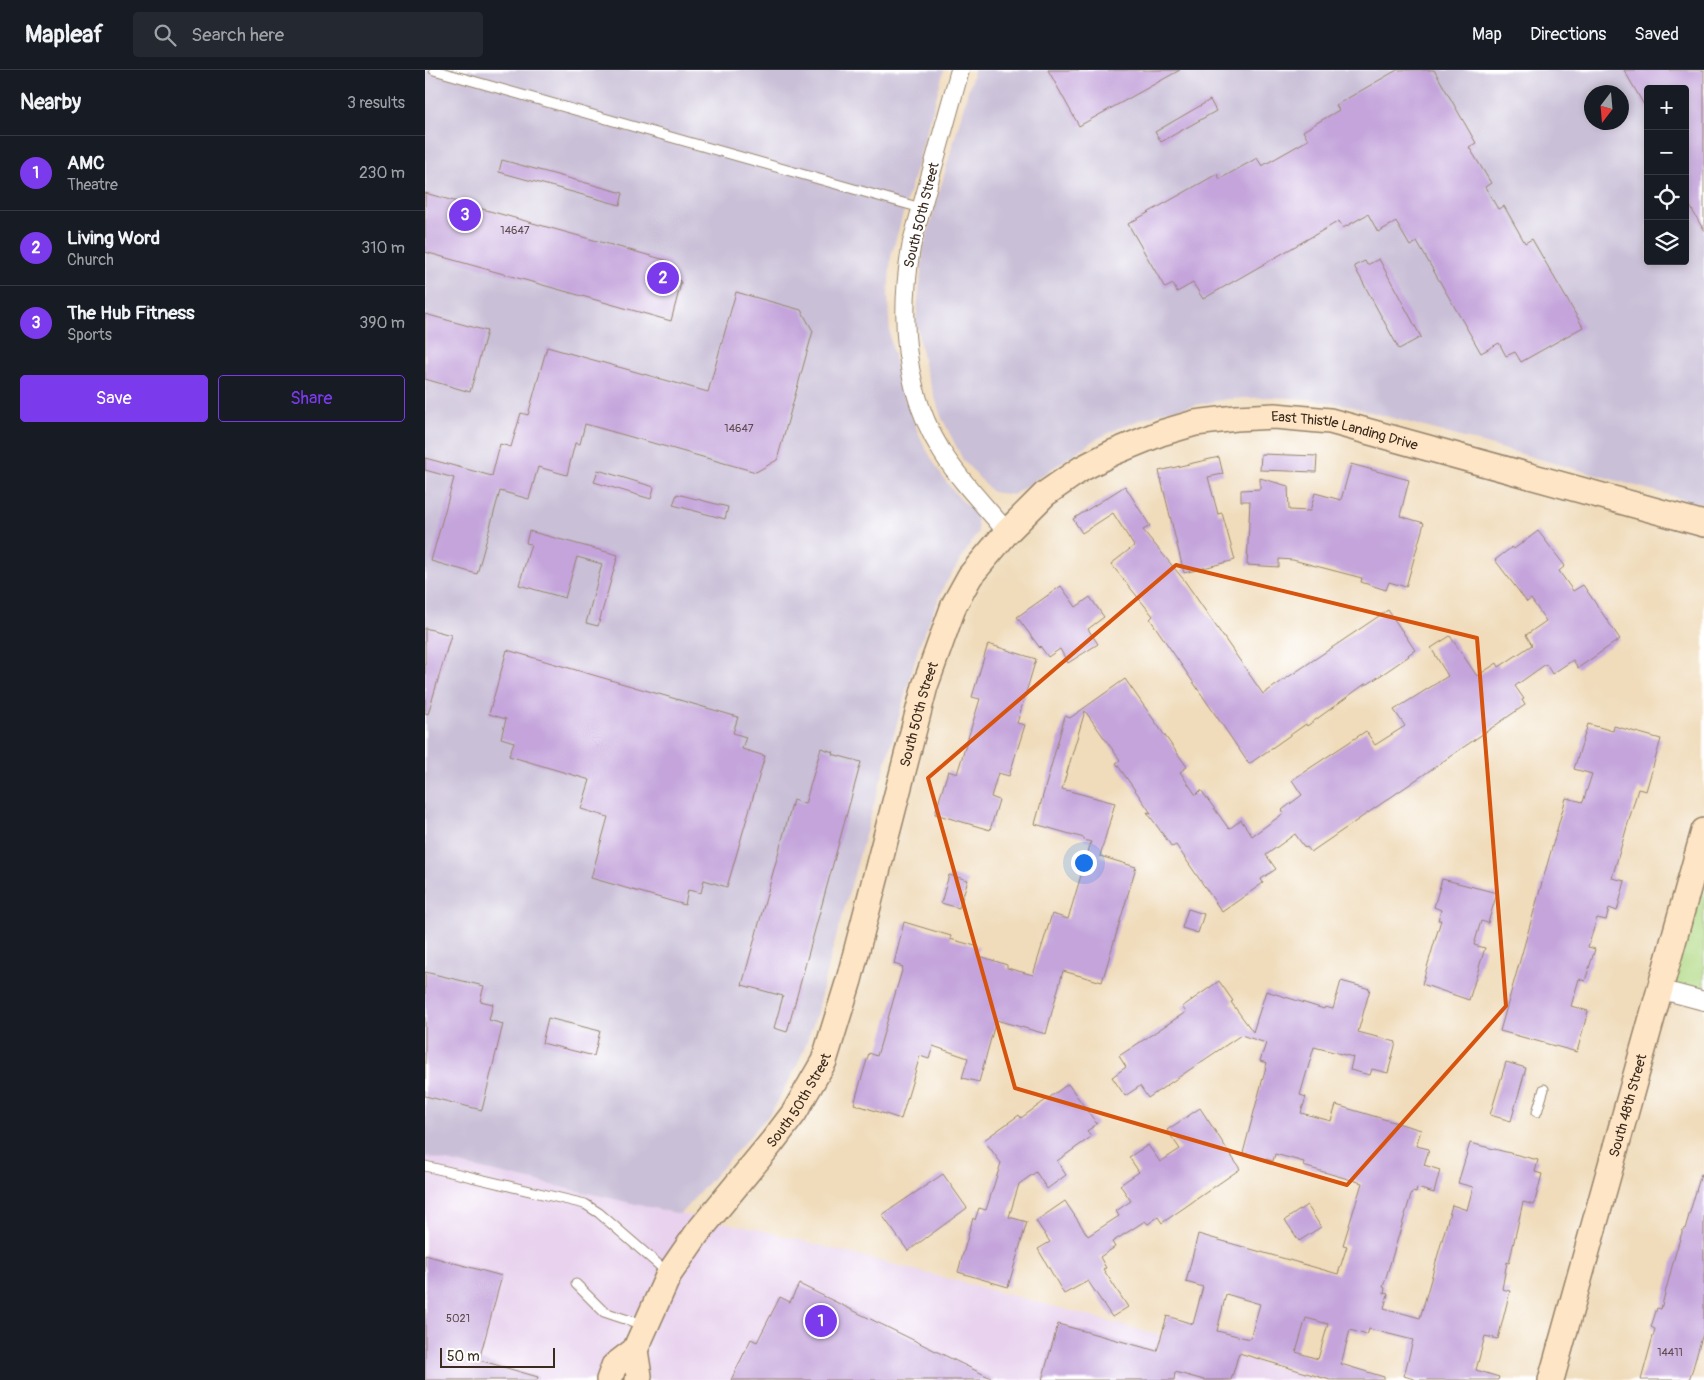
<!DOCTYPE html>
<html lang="en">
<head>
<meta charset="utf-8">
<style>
  :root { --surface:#171b24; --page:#242831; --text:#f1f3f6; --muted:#9ea1a6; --line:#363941; --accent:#7c3aed }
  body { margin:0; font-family:Pangolin,sans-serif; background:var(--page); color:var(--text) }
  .controls { position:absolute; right:15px; top:15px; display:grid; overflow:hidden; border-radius:5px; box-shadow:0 2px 8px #0003 }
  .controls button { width:45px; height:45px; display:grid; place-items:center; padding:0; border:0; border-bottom:1px solid var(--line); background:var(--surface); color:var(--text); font:25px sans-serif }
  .compass { position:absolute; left:1159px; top:15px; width:45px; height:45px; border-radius:50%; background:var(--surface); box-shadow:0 2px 8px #0003; rotate:196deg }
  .scale { position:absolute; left:15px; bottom:12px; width:115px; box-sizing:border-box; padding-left:5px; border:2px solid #3b2a1e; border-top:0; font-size:14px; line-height:18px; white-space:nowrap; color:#3b2a1e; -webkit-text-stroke:4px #fff; paint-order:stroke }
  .you { position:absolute; left:658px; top:792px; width:18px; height:18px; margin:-12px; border:4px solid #fff; border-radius:50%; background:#1a73e8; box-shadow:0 0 0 8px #1a73e833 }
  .badge { display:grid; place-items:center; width:32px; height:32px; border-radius:50%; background:var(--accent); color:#fff; font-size:16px; font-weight:700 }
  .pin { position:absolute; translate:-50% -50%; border:2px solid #fff; box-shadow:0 1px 5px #0006 }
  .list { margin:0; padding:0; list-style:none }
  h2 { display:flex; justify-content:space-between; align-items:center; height:65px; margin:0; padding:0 20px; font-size:21px }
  h2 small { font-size:16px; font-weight:400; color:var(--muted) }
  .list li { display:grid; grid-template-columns:32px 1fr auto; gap:15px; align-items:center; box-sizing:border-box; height:75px; padding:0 20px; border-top:1px solid var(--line) }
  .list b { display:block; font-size:19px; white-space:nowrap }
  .list p { margin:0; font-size:16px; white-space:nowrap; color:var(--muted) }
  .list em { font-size:16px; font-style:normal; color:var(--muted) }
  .actions { display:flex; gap:10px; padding:15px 20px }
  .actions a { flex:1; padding:11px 0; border:1px solid var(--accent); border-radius:5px; text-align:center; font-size:18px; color:var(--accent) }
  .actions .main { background:var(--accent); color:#fff }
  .icon { flex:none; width:28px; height:28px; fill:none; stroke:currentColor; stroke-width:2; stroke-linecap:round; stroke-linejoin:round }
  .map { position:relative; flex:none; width:1279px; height:1310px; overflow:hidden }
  header { display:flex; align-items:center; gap:30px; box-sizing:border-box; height:70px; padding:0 25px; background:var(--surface); border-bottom:1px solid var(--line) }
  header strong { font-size:24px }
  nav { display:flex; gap:28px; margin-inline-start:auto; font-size:18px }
  .search { width:350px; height:45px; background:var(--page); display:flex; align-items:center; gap:12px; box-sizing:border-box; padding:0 18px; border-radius:5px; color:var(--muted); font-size:19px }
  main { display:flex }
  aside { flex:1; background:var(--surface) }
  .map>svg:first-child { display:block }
</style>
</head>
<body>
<header>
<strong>Mapleaf</strong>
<div class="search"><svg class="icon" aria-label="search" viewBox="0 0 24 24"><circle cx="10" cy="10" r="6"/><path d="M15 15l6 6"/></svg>Search here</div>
<nav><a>Map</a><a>Directions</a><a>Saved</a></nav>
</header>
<main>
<aside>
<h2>Nearby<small>3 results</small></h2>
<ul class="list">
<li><span class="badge">1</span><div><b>AMC</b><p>Theatre</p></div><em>230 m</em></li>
<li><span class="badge">2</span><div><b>Living Word</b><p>Church</p></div><em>310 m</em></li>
<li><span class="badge">3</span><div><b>The Hub Fitness</b><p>Sports</p></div><em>390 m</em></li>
</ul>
<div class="actions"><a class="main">Save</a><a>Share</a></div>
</aside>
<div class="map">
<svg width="1279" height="1310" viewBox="0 0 1279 1310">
  <rect width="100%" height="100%" fill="#fff"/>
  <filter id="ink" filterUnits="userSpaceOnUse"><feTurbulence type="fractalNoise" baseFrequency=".02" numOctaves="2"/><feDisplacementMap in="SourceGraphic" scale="10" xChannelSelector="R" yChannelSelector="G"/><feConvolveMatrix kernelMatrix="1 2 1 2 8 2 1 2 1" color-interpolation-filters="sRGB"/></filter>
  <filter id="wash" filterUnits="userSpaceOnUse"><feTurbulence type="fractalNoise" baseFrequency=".0096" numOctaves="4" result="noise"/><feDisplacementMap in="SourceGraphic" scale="20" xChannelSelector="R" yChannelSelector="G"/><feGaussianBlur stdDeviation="1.12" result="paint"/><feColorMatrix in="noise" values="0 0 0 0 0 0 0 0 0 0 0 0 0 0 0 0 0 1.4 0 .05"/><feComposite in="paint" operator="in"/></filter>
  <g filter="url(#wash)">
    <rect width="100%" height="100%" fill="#f0dcbb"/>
    <polygon fill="#e8d2ee" points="0,1085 255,1144 332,1159 639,1239 896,1310 0,1310"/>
    <g fill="#c9bfd7" fill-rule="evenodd">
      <polygon points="0,0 519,0 466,186 463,224 465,268 476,318 496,370 515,403 529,422 549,443 552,450 553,462 519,516 494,576 403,896 391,946 380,977 370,1000 344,1045 255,1144 0,1086"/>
      <path d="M 549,0 L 1279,0 L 1279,435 L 921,335 L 885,329 L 846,327 L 802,329 L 739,341 L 696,357 L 666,372 L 588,425 L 567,422 L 538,390 L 516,346 L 499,295 L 491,251 L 499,176 ZM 1223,19 L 1260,19 L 1260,191 L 1223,191 ZM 1166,22 L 1196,22 L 1196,52 L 1166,52 Z"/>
    </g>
    <polygon fill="#b0d984" stroke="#768251" points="1279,761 1279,931 1234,919"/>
    <g id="blocks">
      <g fill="#c4a4db" fill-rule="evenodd">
        <polygon points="623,0 755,0 654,56"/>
        <polygon points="972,0 1009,0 1051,73 1044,77 1066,113 1060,117 1073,139 1079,136 1100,173 1107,169 1158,257 1096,292 1090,282 1081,286 1074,273 1056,283 992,172 985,176 971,152 953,162 943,144 918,158 914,151 778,229 768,213 752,222 748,214 740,218 703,154 792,104 795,109 832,88 837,96 883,70 878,61 914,40 911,35"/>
        <polygon points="1199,0 1279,0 1279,161 1260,127 1260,19 1223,19 1223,42"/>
        <polygon points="785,30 791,41 736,72 730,62"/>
        <polygon points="77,90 198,123 195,135 74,102"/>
        <polygon points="0,123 244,191 256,213 246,251 0,182"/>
        <polygon points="954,189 996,267 974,279 929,196 940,191 942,195"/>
        <polygon points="311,222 376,240 388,261 352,390 331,402 160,354 155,374 150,373 142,405 113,397 104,429 75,421 52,504 6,491 29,408 0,400 0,388 67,406 75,374 86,377 96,343 103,345 122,277 283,322"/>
        <polygon points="0,244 62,261 45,322 0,309"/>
        <polygon points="836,384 892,386 891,402 835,400"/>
        <polygon points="794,387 798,404 783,407 793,444 797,443 810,490 759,503 734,401"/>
        <polygon points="926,394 984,410 975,446 999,453 981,517 964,512 961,520 936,512 937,508 868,490 854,489 854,497 822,495 825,431 816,431 816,420 835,419 835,408 863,416 864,440 885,441 890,423 916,430"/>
        <polygon points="173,400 229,417 226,429 169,412"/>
        <polygon points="700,416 725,456 718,460 759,510 838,624 963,540 990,580 983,585 984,586 943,614 940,614 882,656 881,654 824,694 725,549 728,546 686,494 709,476 688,443 657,463 648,449"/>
        <polygon points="252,424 303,437 300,449 248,435"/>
        <polygon points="104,461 193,485 173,556 161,553 177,494 152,487 140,528 94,515 106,474 101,473"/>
        <polygon points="1113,461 1140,496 1134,501 1148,521 1158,515 1195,569 1153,598 1148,590 1127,604 1121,594 1090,616 1099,629 1097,630 1100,635 886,782 882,777 880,778 870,764 841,785 851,799 836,809 838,813 797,842 751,775 747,777 722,742 726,743 691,693 695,690 660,641 637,719 690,733 675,786 711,797 677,912 638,901 621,964 571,950 554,1012 537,1008 543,988 508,976 504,989 495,986 476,1049 429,1034 444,983 452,986 478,897 469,894 479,852 526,866 525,869 554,877 552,885 582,895 582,898 608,905 627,844 643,849 666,772 659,770 659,768 610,754 640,646 645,648 700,609 762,697 755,702 771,725 776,720 804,759 816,750 827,766 859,743 857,740 877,725 867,710 941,661 950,675 980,656 969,640 1023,606 1006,578 1025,566 1052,606 1072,593 1074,597 1107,575 1101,565 1121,551 1106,529 1102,532 1070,490 1087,477 1089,479"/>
        <polygon points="636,516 651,537 665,527 679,547 663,559 673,574 643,593 635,579 623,587 615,576 615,578 592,547"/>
        <polygon points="0,558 26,565 3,644 0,643"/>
        <polygon points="563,574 611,589 592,653 600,655 584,706 573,703 566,727 574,730 565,760 510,744 523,701 532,704 555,629 547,627"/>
        <polygon points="82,580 313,647 308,663 321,667 317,679 340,686 302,817 279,810 276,823 263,820 260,835 166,808 183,747 156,739 165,710 84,686 89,672 76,668 81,649 64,644"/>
        <polygon points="1163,654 1188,661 1189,656 1236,669 1221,721 1213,719 1187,808 1200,811 1192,841 1184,838 1181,850 1172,848 1163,877 1170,879 1160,911 1154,909 1146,936 1163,941 1152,982 1075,961 1141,728 1158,732 1167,704 1149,699"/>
        <polygon points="396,678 408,682 407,684 436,692 362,962 349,958 358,926 317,915 368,730 380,734"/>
        <polygon points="524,805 543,810 534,838 516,833"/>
        <polygon points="1017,809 1072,823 1063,853 1056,851 1049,875 1060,878 1044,930 997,914 1016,850 1013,850 1016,840 1009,837"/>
        <polygon points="763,839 779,844 773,863 757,858"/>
        <polygon points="0,902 59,916 55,931 68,934 64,950 78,954 57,1040 0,1026"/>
        <path d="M 794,911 L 808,931 L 806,932 L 828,962 L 841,921 L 899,939 L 900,937 L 908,939 L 916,911 L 945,919 L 933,962 L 971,972 L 963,1003 L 947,999 L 945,1005 L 925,1000 L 928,987 L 889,977 L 875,1025 L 881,1027 L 876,1043 L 906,1051 L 911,1035 L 996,1060 L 991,1076 L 1004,1079 L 999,1095 L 1015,1100 L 1009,1123 L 992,1118 L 991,1123 L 987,1122 L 958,1217 L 960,1218 L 959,1223 L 963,1224 L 959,1238 L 995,1248 L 1027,1135 L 1042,1140 L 1048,1117 L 1033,1113 L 1045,1073 L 1113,1090 L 1110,1102 L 1117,1104 L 1109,1135 L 1098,1132 L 1084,1193 L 1082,1192 L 1077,1219 L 1085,1221 L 1073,1269 L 1060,1266 L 1051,1300 L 1074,1307 L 1073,1310 L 992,1310 L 979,1306 L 988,1270 L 944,1259 L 942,1265 L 925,1260 L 916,1294 L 959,1307 L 959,1310 L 905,1310 L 814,1283 L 806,1310 L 779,1310 L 750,1302 L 749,1310 L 617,1310 L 633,1254 L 732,1281 L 742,1246 L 768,1254 L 778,1217 L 761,1212 L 773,1164 L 913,1204 L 922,1176 L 918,1175 L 937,1113 L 878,1096 L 879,1092 L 850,1084 L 848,1091 L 818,1083 L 842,993 L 835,991 L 841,973 L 816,965 L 723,1028 L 715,1016 L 700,1026 L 687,1007 L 701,997 L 694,986 L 761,942 L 757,937 ZM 801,1224 L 835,1234 L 825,1269 L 792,1261 ZM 881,1248 L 903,1254 L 893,1289 L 871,1282 Z"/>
        <polygon points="123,948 175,961 169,986 117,973"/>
        <polygon points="1081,992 1101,998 1086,1051 1065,1045"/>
        <polygon points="643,1014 672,1054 662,1061 666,1067 632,1091 641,1105 622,1119 611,1102 594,1114 584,1147 602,1152 583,1217 533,1202 548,1148 550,1150 554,1138 561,1140 576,1093 559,1070 594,1045 596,1048"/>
        <polygon points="775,1038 815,1099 737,1153 733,1147 723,1154 720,1151 687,1172 690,1177 675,1187 681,1198 678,1199 703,1237 687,1247 663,1211 639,1224 613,1179 625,1172 611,1151 640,1131 663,1166 694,1146 691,1141 706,1131 695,1115 714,1102 704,1087 723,1075 735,1092 755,1079 742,1060"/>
        <polygon points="518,1104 542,1138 483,1181 457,1145"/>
        <polygon points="1276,1104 1279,1105 1279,1260 1268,1298 1264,1310 1216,1310 1230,1259 1226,1257 1232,1238 1236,1239 1250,1185 1258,1159 1260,1159"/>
        <polygon points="882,1135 896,1157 874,1171 860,1150"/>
        <polygon points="0,1185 77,1206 54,1290 113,1307 112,1310 0,1310"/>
        <polygon points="374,1214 570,1310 306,1310 326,1269 332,1272 355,1227 365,1232"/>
      </g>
    </g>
  </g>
  <g filter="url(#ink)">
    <use href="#blocks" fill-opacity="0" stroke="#96836c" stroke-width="1"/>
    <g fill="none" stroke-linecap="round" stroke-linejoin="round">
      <defs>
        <g id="lane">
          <polyline points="9,0 496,138"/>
          <polyline points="1112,1042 1119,1019"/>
          <polyline points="0,1096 160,1134 174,1143 242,1202"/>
          <polyline points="151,1214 179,1242 218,1255"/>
        </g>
        <g id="street">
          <path d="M 535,0 L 487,172 C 474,245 477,318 517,382 C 535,411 560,436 582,462"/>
          <polyline points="1234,919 1279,931"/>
        </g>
        <g id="secondary">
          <polyline points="210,1280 214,1306 213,1310"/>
          <path id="s1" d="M 184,1310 L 189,1296 L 210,1280 L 244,1204 L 273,1162 L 347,1072 L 369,1043 L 399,991 L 424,910 L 500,616 L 529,535 L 545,506 L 582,462 L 620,424 L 656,399 L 687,383 L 736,363 L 770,353 L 811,348 L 850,346 L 905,351 L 1279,454"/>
          <path id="s2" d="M 1126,1310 L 1279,761"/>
        </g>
      </defs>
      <use href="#lane" stroke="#96836c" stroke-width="11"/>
      <use href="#street" stroke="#96836c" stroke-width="20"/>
      <use href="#secondary" stroke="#96836c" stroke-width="28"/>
      <use href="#lane" stroke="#fff" stroke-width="9"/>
      <use href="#street" stroke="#fff" stroke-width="18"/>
      <use href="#secondary" stroke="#fde5c5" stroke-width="25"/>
    </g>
  </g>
  <path fill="none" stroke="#d7540e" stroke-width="4" stroke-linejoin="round" d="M 751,495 L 1052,568 L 1081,936 L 922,1115 L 590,1018 L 503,708 Z"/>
  <g text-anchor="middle" stroke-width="4.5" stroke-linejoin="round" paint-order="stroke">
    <g font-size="11" fill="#5d484d">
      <text x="90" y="164">14647</text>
      <text x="314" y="362">14647</text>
      <text x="33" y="1252">5021</text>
      <text x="1245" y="1286">14411</text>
    </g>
    <g font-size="14" fill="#3b2a1e" stroke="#fff">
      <text transform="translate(496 145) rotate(-76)" y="5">South 50th Street</text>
      <text dy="5" stroke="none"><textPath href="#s1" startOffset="1326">East Thistle Landing Drive</textPath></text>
      <text dy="5" stroke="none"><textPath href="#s1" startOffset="748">South 50th Street</textPath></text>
      <text dy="5" stroke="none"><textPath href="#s1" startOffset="342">South 50th Street</textPath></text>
      <text dy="5" stroke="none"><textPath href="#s2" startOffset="285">South 48th Street</textPath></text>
    </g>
  </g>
</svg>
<div class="controls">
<button>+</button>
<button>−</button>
<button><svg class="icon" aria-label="locate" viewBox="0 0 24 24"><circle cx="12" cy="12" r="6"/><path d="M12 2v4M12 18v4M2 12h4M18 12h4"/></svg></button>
<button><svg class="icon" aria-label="layers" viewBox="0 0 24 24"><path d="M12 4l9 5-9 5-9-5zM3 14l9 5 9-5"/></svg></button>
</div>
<svg class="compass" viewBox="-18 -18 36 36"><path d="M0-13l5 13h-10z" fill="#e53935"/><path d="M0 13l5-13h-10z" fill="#9ea1a6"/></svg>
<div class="scale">50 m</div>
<div class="you"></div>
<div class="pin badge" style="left:396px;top:1251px">1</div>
<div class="pin badge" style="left:238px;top:208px">2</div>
<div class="pin badge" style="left:40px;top:145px">3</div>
</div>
</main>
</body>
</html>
